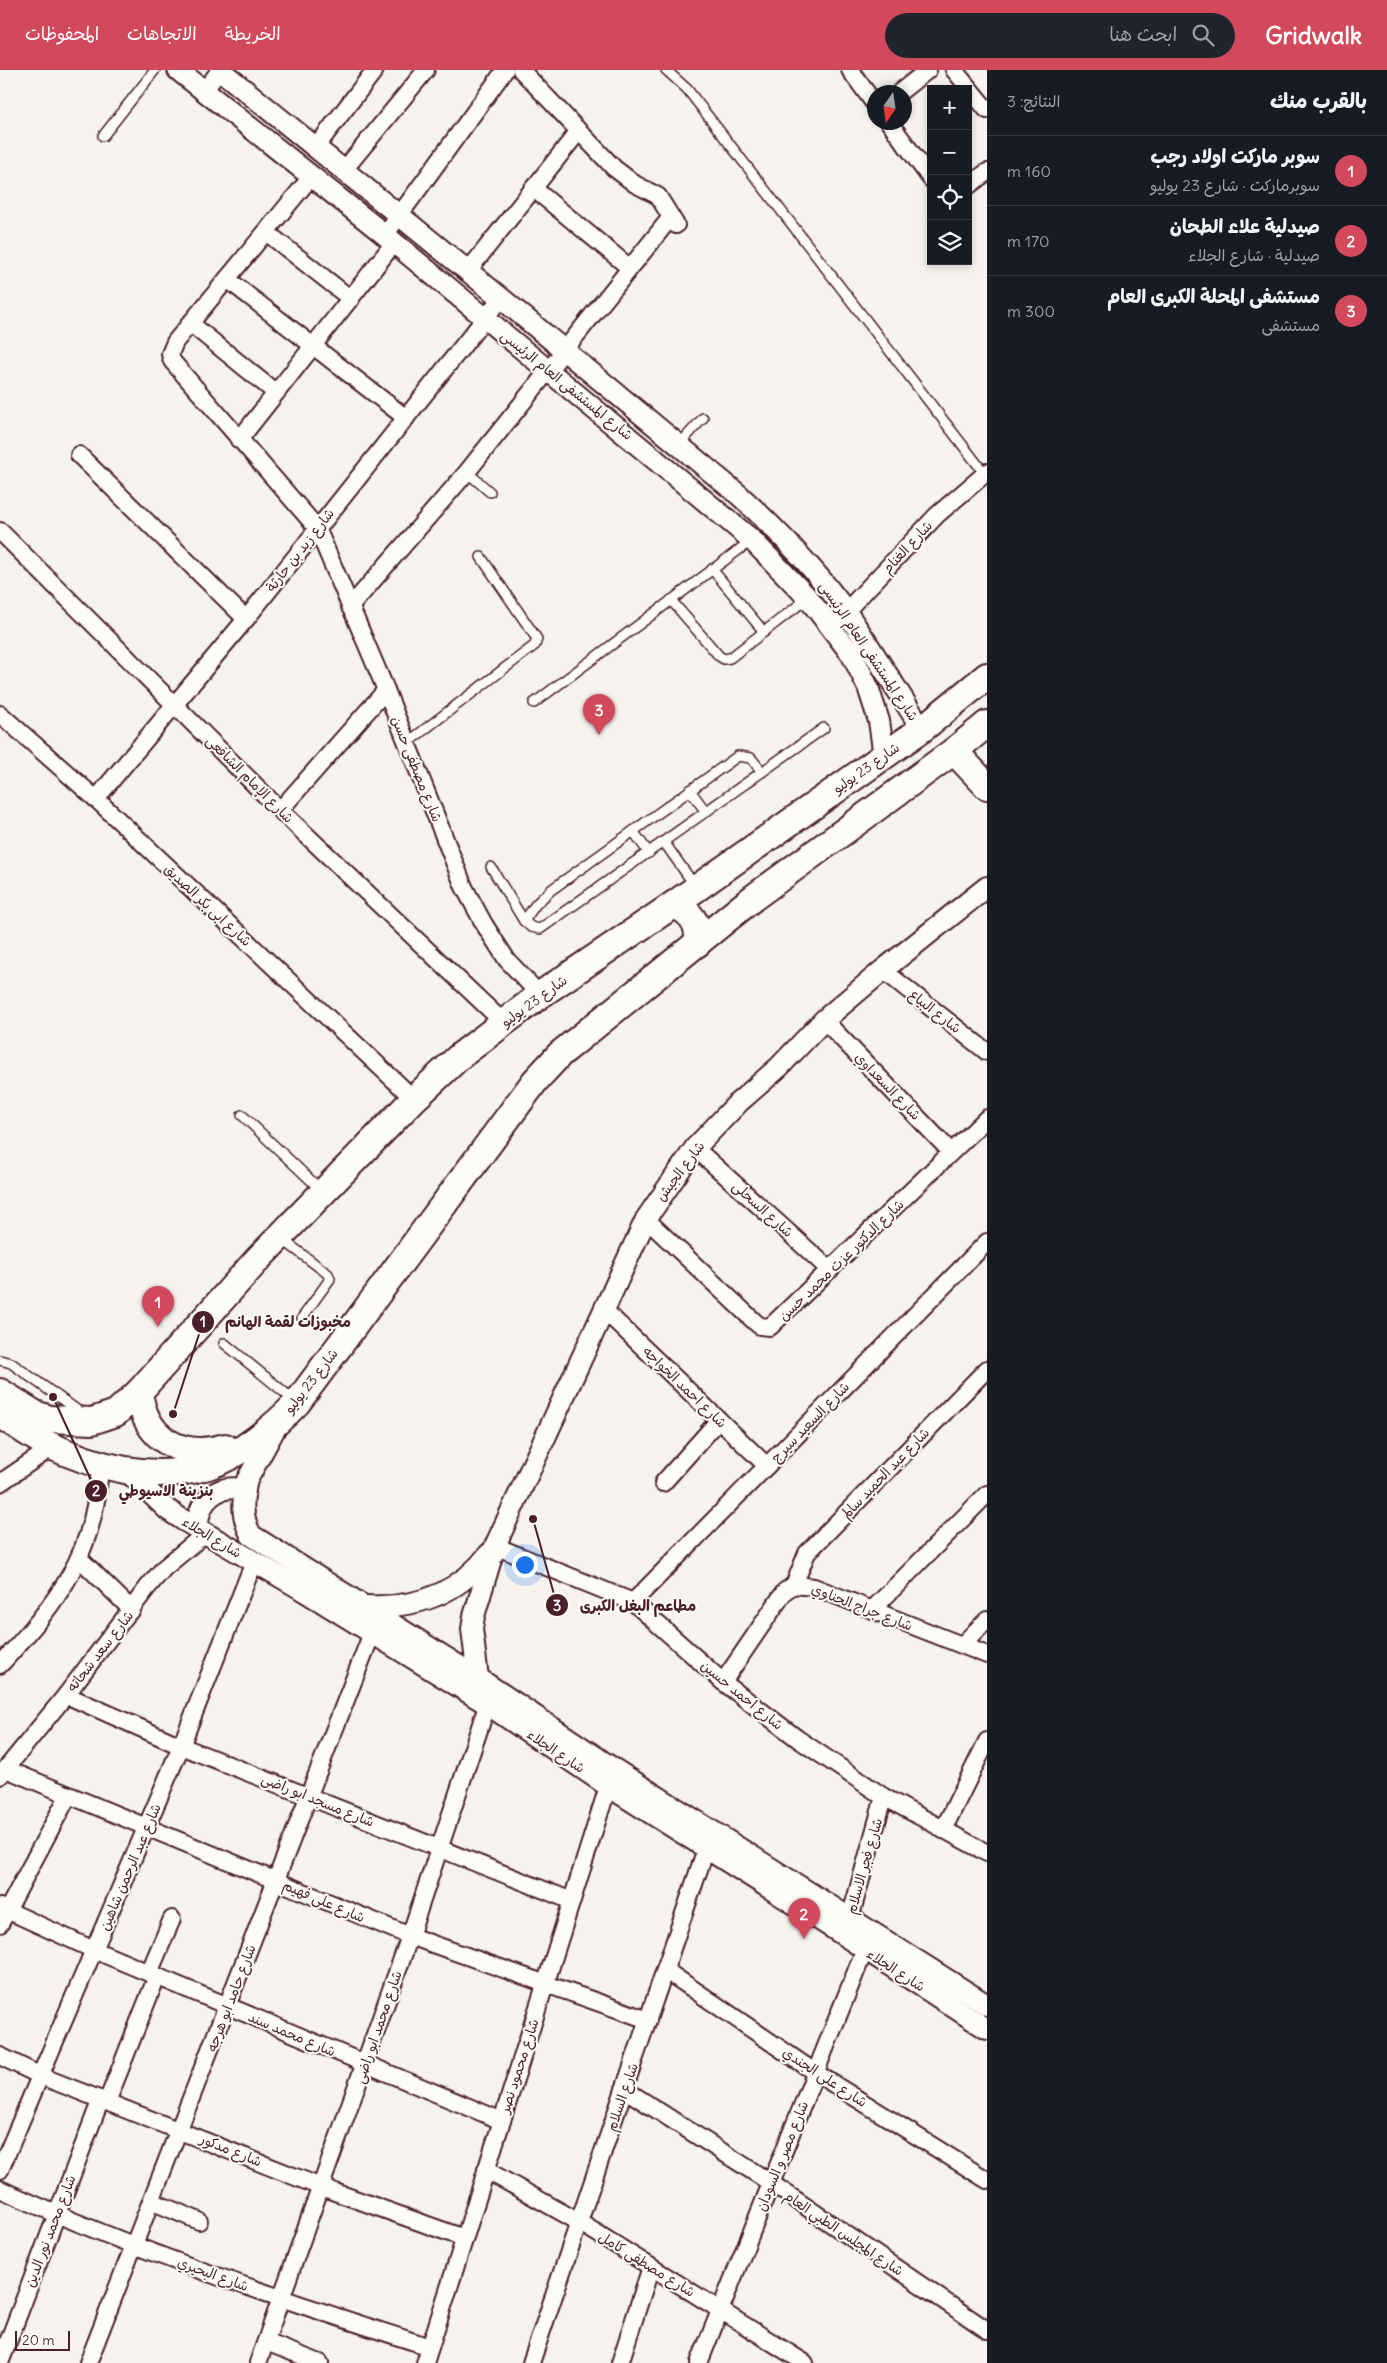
<!DOCTYPE html>
<html lang="ar">
<head>
<meta charset="utf-8">
<style>
  :root { --surface:#171b24; --page:#20242c; --text:#f1f3f6; --muted:#9ea1a6; --line:#363941; --accent:#d1495b }
  body { margin:0; font-family:Delius,"Playpen Sans Arabic",sans-serif; background:var(--page); color:var(--text); direction:rtl }
  .controls { position:absolute; right:15px; top:15px; display:grid; overflow:hidden; border-radius:0px; box-shadow:0 2px 8px #0003 }
  .controls button { width:45px; height:45px; display:grid; place-items:center; padding:0; border:0; border-bottom:1px solid var(--line); background:var(--surface); color:var(--text); font:25px sans-serif }
  .compass { position:absolute; left:867px; top:15px; width:45px; height:45px; border-radius:50%; background:var(--surface); box-shadow:0 2px 8px #0003; rotate:193deg }
  .scale { position:absolute; left:15px; bottom:12px; width:55px; box-sizing:border-box; padding-left:5px; border:2px solid #4a1f2b; border-top:0; font-size:14px; line-height:18px; white-space:nowrap; color:#4a1f2b; -webkit-text-stroke:4px #fdfcf7; paint-order:stroke }
  .you { position:absolute; left:524px; top:1494px; width:18px; height:18px; margin:-12px; border:4px solid #fff; border-radius:50%; background:#1a73e8; box-shadow:0 0 0 8px #1a73e833 }
  .badge { display:grid; place-items:center; width:32px; height:32px; border-radius:50%; background:var(--accent); color:#fff; font-size:16px; font-weight:700 }
  .pin { position:absolute; translate:-50% -41px; filter:drop-shadow(0 1px 2px #0008) }
  .pin::after { content:''; position:absolute; top:26px; width:18px; height:15px; background:inherit; clip-path:polygon(0 0,100% 0,50% 100%) }
  .list { margin:0; padding:0; list-style:none }
  h2 { display:flex; justify-content:space-between; align-items:center; height:65px; margin:0; padding:0 20px; font-size:21px }
  h2 small { font-size:16px; font-weight:400; color:var(--muted) }
  .list li { display:grid; grid-template-columns:32px 1fr auto; gap:15px; align-items:center; box-sizing:border-box; height:70px; padding:0 20px; border-top:1px solid var(--line) }
  .list b { display:block; font-size:19px; white-space:nowrap }
  .list p { margin:0; font-size:16px; white-space:nowrap; color:var(--muted) }
  .list em { font-size:16px; font-style:normal; color:var(--muted) }
  .icon { flex:none; width:28px; height:28px; fill:none; stroke:currentColor; stroke-width:2; stroke-linecap:round; stroke-linejoin:round }
  .map { position:relative; flex:none; width:987px; height:2293px; overflow:hidden; direction:ltr }
  header { display:flex; align-items:center; gap:30px; box-sizing:border-box; height:70px; padding:0 25px; background:var(--accent); color:#fff }
  header strong { font-size:24px }
  nav { display:flex; gap:28px; margin-inline-start:auto; font-size:18px }
  .search { width:350px; height:45px; background:var(--page); display:flex; align-items:center; gap:12px; box-sizing:border-box; padding:0 18px; border-radius:28px; color:var(--muted); font-size:19px }
  main { display:flex }
  aside { flex:1; background:var(--surface) }
  .map>svg:first-child { display:block }
</style>
</head>
<body>
<header>
<strong>Gridwalk</strong>
<div class="search"><svg class="icon" aria-label="search" viewBox="0 0 24 24"><circle cx="10" cy="10" r="6"/><path d="M15 15l6 6"/></svg>ابحث هنا</div>
<nav><a>الخريطة</a><a>الاتجاهات</a><a>المحفوظات</a></nav>
</header>
<main>
<aside>
<h2>بالقرب منك<small>النتائج: 3</small></h2>
<ul class="list">
<li><span class="badge">1</span><div><b>سوبر ماركت اولاد رجب</b><p>سوبرماركت · شارع 23 يوليو</p></div><em>160 m</em></li>
<li><span class="badge">2</span><div><b>صيدلية علاء الطحان</b><p>صيدلية · شارع الجلاء</p></div><em>170 m</em></li>
<li><span class="badge">3</span><div><b>مستشفى المحلة الكبرى العام</b><p>مستشفى</p></div><em>300 m</em></li>
</ul>
</aside>
<div class="map">
<svg width="987" height="2293" viewBox="0 0 987 2293">
  <rect width="100%" height="100%" fill="#f6f3ef"/>
  <filter id="ink" filterUnits="userSpaceOnUse"><feTurbulence type="fractalNoise" baseFrequency=".02" numOctaves="2"/><feDisplacementMap in="SourceGraphic" scale="10" xChannelSelector="R" yChannelSelector="G"/><feConvolveMatrix kernelMatrix="1 2 1 2 8 2 1 2 1" color-interpolation-filters="sRGB"/></filter>
  <g filter="url(#ink)">
    <g fill="none" stroke-linecap="round" stroke-linejoin="round">
      <defs>
        <g id="service">
          <polyline points="666,0 687,19 985,404"/>
          <polyline points="103,66 155,0"/>
          <polyline points="678,376 703,348"/>
          <polyline points="467,402 490,422"/>
          <polyline points="712,499 764,562"/>
          <polyline points="671,530 719,586 724,589 730,588 808,528"/>
          <polyline points="534,633 752,470"/>
          <polyline points="407,673 535,575 537,569 481,487"/>
          <polyline points="690,720 706,742"/>
          <polyline points="633,761 649,783"/>
          <polyline points="664,772 695,816"/>
          <polyline points="491,797 524,851 531,857 540,859 824,658"/>
          <polyline points="524,851 536,834 551,820 738,686 751,688 762,702"/>
          <polyline points="242,1045 321,1120"/>
          <polyline points="282,1169 328,1204 330,1209 302,1248"/>
          <polyline points="224,1273 295,1331"/>
          <polyline points="0,1290 11,1293 81,1343"/>
        </g>
        <g id="minor">
          <polyline points="521,0 614,98 635,114 658,126 676,155"/>
          <polyline points="850,0 874,33"/>
          <polyline points="954,0 987,40"/>
          <polyline points="204,21 220,0"/>
          <polyline points="900,22 928,0"/>
          <polyline points="889,52 931,109"/>
          <polyline points="316,77 375,0"/>
          <polyline points="344,100 426,0"/>
          <polyline points="311,107 175,272 170,284 172,291 317,458 386,620 464,817 484,854 507,890 540,925"/>
          <polyline points="968,116 987,102"/>
          <polyline points="533,118 630,198"/>
          <polyline points="266,162 351,229"/>
          <polyline points="385,165 505,0"/>
          <polyline points="468,201 578,62"/>
          <polyline points="227,209 406,348"/>
          <polyline points="190,253 276,323"/>
          <polyline points="239,370 394,173"/>
          <polyline points="79,385 246,549"/>
          <polyline points="0,461 280,740 504,953"/>
          <polyline points="350,537 467,402 671,147"/>
          <polyline points="832,556 937,445 987,402"/>
          <polyline points="0,644 96,729 414,1029"/>
          <polyline points="96,729 246,549 501,228"/>
          <polyline points="280,740 386,620"/>
          <polyline points="883,900 987,982"/>
          <polyline points="824,950 951,1082"/>
          <polyline points="695,1078 830,1200"/>
          <polyline points="646,1149 755,1252 760,1256 770,1257 987,1048"/>
          <polyline points="603,1239 767,1396"/>
          <polyline points="0,1413 54,1376"/>
          <polyline points="663,1413 719,1350"/>
          <polyline points="495,1476 633,1532 723,1612 798,1669 884,1727 987,1783"/>
          <polyline points="80,1489 132,1540"/>
          <polyline points="794,1515 807,1483 987,1299"/>
          <polyline points="633,1532 987,1172"/>
          <polyline points="872,1540 987,1424"/>
          <polyline points="962,1575 987,1550"/>
          <path d="M 0,1595 C 58,1531 96,1485 100,1394"/>
          <polyline points="723,1612 785,1521 794,1515 814,1517 987,1585"/>
          <polyline points="66,1625 181,1676 572,1831"/>
          <polyline points="6,1699 410,1866 648,1950"/>
          <polyline points="0,1706 66,1625 147,1518 164,1498 206,1463"/>
          <polyline points="943,1760 987,1671"/>
          <polyline points="0,1837 94,1880 502,2051"/>
          <polyline points="0,1854 68,1726"/>
          <polyline points="847,1859 884,1727"/>
          <polyline points="665,1900 816,2003 987,2110"/>
          <polyline points="149,1903 172,1849"/>
          <polyline points="0,1986 41,2006 321,2117 464,2168"/>
          <polyline points="624,2019 771,2113 987,2260"/>
          <polyline points="107,2032 157,1906"/>
          <polyline points="0,2100 181,1676 254,1492"/>
          <polyline points="486,2100 579,2152 805,2293"/>
          <path d="M 0,2119 C 139,2183 284,2230 430,2277"/>
          <polyline points="151,2131 199,2151"/>
          <polyline points="266,2272 320,2293"/>
          <polyline points="0,2293 101,2029"/>
          <polyline points="88,2293 372,1563"/>
          <polyline points="258,2293 410,1866 491,1624"/>
          <polyline points="425,2293 612,1704"/>
          <polyline points="531,2293 710,1767"/>
          <polyline points="620,2293 651,2197"/>
          <polyline points="699,2293 865,1879"/>
        </g>
        <g id="tertiary">
          <polyline points="178,0 385,165 752,470 808,528 852,585 868,617 879,651 884,686"/>
          <path d="M 220,0 L 501,228 L 739,425 C 778,461 816,499 847,543 C 873,581 897,620 922,659"/>
          <path d="M 276,1357 L 247,1410 C 242,1431 241,1446 251,1465 L 478,1608 L 614,1699 L 987,1935"/>
          <polyline points="127,1401 168,1440 183,1450 301,1519 487,1634 608,1716 845,1866 987,1959"/>
          <path d="M 198,1458 C 197,1430 218,1413 245,1420"/>
          <path d="M 366,1536 C 415,1539 458,1524 489,1484"/>
          <polyline points="478,1608 472,1559 474,1546 495,1476 646,1149 695,1078 739,1032 779,997 824,950 883,900 987,817"/>
        </g>
        <g id="primary">
          <polyline points="954,681 987,716"/>
          <path d="M 673,835 C 691,841 700,854 698,873"/>
          <polyline points="0,1322 35,1344 50,1349 92,1351 116,1343 139,1322 258,1189 414,1029 460,986 540,925 673,835 922,659 987,606"/>
          <path d="M 139,1322 C 145,1369 180,1390 225,1377"/>
          <path d="M 0,1345 C 15,1354 30,1365 45,1373 C 94,1397 154,1413 208,1396 C 239,1386 275,1356 297,1333 L 535,1011 L 560,984 L 753,828 L 954,681 L 987,654"/>
        </g>
      </defs>
      <use href="#service" stroke="#4a1f2b" stroke-width="12"/>
      <use href="#minor" stroke="#4a1f2b" stroke-width="20"/>
      <use href="#tertiary" stroke="#4a1f2b" stroke-width="24"/>
      <use href="#primary" stroke="#4a1f2b" stroke-width="30"/>
      <use href="#service" stroke="#fdfcf7" stroke-width="9"/>
      <use href="#minor" stroke="#fdfcf7" stroke-width="16"/>
      <use href="#tertiary" stroke="#fdfcf7" stroke-width="20"/>
      <use href="#primary" stroke="#fdfcf7" stroke-width="26"/>
    </g>
  </g>
  <g text-anchor="middle" stroke-width="4" stroke-linejoin="round" paint-order="stroke">
    <g font-size="14" fill="#4a1f2b" stroke="#fdfcf7">
      <text transform="translate(567 315) rotate(39)" y="5">شارع المستشفى العام الرئيسى</text>
      <text transform="translate(907 477) rotate(-47)" y="5">شارع الغنام</text>
      <text transform="translate(300 480) rotate(-52)" y="5">شارع زيد بن حارثة</text>
      <text transform="translate(869 581) rotate(56)" y="5">شارع المستشفى العام الرئيسى</text>
      <text transform="translate(866 698) rotate(-35)" y="5">شارع 23 يوليو</text>
      <text transform="translate(417 699) rotate(68)" y="5">شارع مصطفى حسن</text>
      <text transform="translate(250 709) rotate(45)" y="5">شارع الإمام الشافعى</text>
      <text transform="translate(208 835) rotate(43)" y="5">شارع ابى بكر الصديق</text>
      <text transform="translate(534 931) rotate(-36)" y="5">شارع 23 يوليو</text>
      <text transform="translate(935 941) rotate(38)" y="5">شارع البياع</text>
      <text transform="translate(888 1016) rotate(46)" y="5">شارع السعداوي</text>
      <text transform="translate(680 1101) rotate(-53)" y="5">شارع الجيش</text>
      <text transform="translate(763 1139) rotate(42)" y="5">شارع السحلى</text>
      <text transform="translate(841 1190) rotate(-44)" y="5">شارع الدكتور عزت محمد حسن</text>
      <text transform="translate(311 1311) rotate(-52)" y="5">شارع 23 يوليو</text>
      <text transform="translate(685 1317) rotate(44)" y="5">شارع احمد الخواجه</text>
      <text transform="translate(810 1352) rotate(-46)" y="5">شارع السعيد سيرج</text>
      <text transform="translate(885 1403) rotate(-46)" y="5">شارع عبد الحميد سالم</text>
      <text transform="translate(212 1467) rotate(31)" y="5">شارع الجلاء</text>
      <text transform="translate(862 1537) rotate(21)" y="5">شارع جراج الحناوي</text>
      <text transform="translate(100 1581) rotate(-52)" y="5">شارع سعد شحاته</text>
      <text transform="translate(742 1625) rotate(39)" y="5">شارع احمد حسين</text>
      <text transform="translate(556 1681) rotate(34)" y="5">شارع الجلاء</text>
      <text transform="translate(318 1730) rotate(22)" y="5">شارع مسجد ابو راضى</text>
      <text transform="translate(864 1796) rotate(-74)" y="5">شارع فجر الاسلام</text>
      <text transform="translate(130 1797) rotate(-67)" y="5">شارع عبد الرحمن شاهين</text>
      <text transform="translate(324 1831) rotate(23)" y="5">شارع على فهيم</text>
      <text transform="translate(896 1900) rotate(33)" y="5">شارع الجلاء</text>
      <text transform="translate(231 1928) rotate(-69)" y="5">شارع حامد ابو هرجه</text>
      <text transform="translate(378 1957) rotate(-71)" y="5">شارع محمد ابو راضى</text>
      <text transform="translate(292 1964) rotate(23)" y="5">شارع محمد سند</text>
      <text transform="translate(519 1996) rotate(-72)" y="5">شارع محمود نصر</text>
      <text transform="translate(825 2007) rotate(33)" y="5">شارع على الجندي</text>
      <text transform="translate(622 2027) rotate(-71)" y="5">شارع السلام</text>
      <text transform="translate(231 2080) rotate(22)" y="5">شارع مدكور</text>
      <text transform="translate(782 2086) rotate(-68)" y="5">شارع مصر و السودان</text>
      <text transform="translate(50 2161) rotate(-69)" y="5">شارع محمد نور الدين</text>
      <text transform="translate(844 2163) rotate(34)" y="5">شارع المجلس الطبي العام</text>
      <text transform="translate(647 2194) rotate(32)" y="5">شارع مصطفى كامل</text>
      <text transform="translate(213 2204) rotate(20)" y="5">شارع البحيري</text>
    </g>
  </g>
  <path fill="none" stroke="#4a1f2b" stroke-width="2" d="M173 1344L203 1252M53 1327L96 1421M533 1449L557 1535"/>
  <g fill="#4a1f2b" stroke="#fdfcf7" stroke-width="2">
    <circle cx="173" cy="1344" r="5"/>
    <circle cx="53" cy="1327" r="5"/>
    <circle cx="533" cy="1449" r="5"/>
    <circle cx="203" cy="1252" r="12"/>
    <circle cx="96" cy="1421" r="12"/>
    <circle cx="557" cy="1535" r="12"/>
  </g>
  <g font-size="15" text-anchor="middle" font-weight="bold" fill="#fff">
    <text x="203" y="1257">1</text>
    <text x="96" y="1426">2</text>
    <text x="557" y="1541">3</text>
  </g>
  <g font-size="15" text-anchor="middle" font-weight="bold" fill="#4a1f2b" stroke="#fdfcf7" stroke-width="4" stroke-linejoin="round" paint-order="stroke">
    <text x="288" y="1257">مخبوزات لقمة الهانم</text>
    <text x="166" y="1426">بنزينة الاسيوطي</text>
    <text x="638" y="1541">مطاعم البغل الكبرى</text>
  </g>
</svg>
<div class="controls">
<button>+</button>
<button>−</button>
<button><svg class="icon" aria-label="locate" viewBox="0 0 24 24"><circle cx="12" cy="12" r="6"/><path d="M12 2v4M12 18v4M2 12h4M18 12h4"/></svg></button>
<button><svg class="icon" aria-label="layers" viewBox="0 0 24 24"><path d="M12 4l9 5-9 5-9-5zM3 14l9 5 9-5"/></svg></button>
</div>
<svg class="compass" viewBox="-18 -18 36 36"><path d="M0-13l5 13h-10z" fill="#e53935"/><path d="M0 13l5-13h-10z" fill="#9ea1a6"/></svg>
<div class="scale">20 m</div>
<div class="you"></div>
<div class="pin badge" style="left:158px;top:1257px">1</div>
<div class="pin badge" style="left:804px;top:1869px">2</div>
<div class="pin badge" style="left:599px;top:665px">3</div>
</div>
</main>
</body>
</html>
